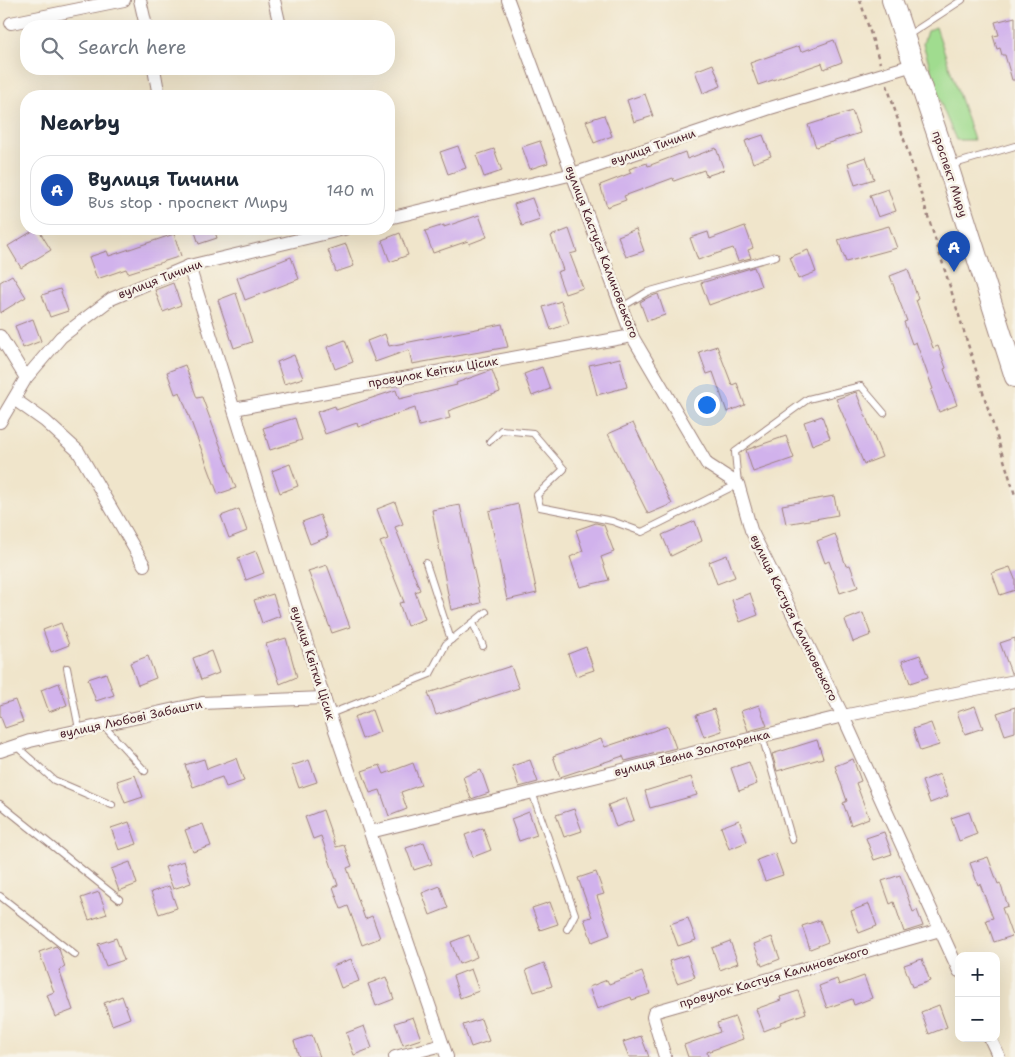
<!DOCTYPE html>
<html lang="en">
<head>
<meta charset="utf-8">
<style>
  :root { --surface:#fff; --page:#f6f6f7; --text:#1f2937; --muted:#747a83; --line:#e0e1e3; --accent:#b45309 }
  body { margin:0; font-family:"Shantell Sans",sans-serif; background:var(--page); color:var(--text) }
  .controls { position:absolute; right:15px; bottom:15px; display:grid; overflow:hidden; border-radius:10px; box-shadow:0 5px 20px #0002 }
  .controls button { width:45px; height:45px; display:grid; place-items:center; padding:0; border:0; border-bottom:1px solid var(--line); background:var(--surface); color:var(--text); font:25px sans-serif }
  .you { position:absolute; left:706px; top:404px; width:18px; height:18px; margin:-12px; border:4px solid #fff; border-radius:50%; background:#1a73e8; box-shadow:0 0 0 8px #1a73e833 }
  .badge { display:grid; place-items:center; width:32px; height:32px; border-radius:50%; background:var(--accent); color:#fff; font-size:16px; font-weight:700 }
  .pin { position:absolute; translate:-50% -41px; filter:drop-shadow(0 1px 2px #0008) }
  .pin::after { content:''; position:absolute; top:26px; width:18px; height:15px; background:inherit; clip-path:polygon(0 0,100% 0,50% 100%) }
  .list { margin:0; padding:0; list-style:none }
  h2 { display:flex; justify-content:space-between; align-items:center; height:65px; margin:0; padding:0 20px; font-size:21px }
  h2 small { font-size:16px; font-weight:400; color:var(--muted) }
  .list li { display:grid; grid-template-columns:32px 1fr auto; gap:15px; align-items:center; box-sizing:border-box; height:70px; margin:0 10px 10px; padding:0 10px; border:1px solid var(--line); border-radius:20px }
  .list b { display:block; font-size:19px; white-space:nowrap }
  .list p { margin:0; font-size:16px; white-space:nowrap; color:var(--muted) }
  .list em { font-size:16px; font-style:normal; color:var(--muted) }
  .icon { flex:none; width:28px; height:28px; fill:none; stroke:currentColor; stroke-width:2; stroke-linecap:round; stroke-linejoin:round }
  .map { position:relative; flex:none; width:1015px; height:1057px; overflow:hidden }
  .search { position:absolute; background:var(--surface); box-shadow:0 5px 20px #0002; left:20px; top:20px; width:375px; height:55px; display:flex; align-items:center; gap:12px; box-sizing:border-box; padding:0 18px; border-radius:20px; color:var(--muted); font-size:19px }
  .panel { position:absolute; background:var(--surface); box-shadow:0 5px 20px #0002; left:20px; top:90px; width:375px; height:145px; border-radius:20px }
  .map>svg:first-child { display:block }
</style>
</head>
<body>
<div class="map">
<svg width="1015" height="1057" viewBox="0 0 1015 1057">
  <rect width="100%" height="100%" fill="#f7f3e8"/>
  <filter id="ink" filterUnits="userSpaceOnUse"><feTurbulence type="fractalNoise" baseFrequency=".02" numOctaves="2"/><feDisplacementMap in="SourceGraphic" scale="10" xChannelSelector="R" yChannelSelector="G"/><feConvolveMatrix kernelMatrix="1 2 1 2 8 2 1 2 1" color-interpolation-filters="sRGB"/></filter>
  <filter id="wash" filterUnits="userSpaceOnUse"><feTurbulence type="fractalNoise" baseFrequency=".0096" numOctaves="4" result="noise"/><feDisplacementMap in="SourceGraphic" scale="20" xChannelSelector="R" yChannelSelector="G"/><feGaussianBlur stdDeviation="1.12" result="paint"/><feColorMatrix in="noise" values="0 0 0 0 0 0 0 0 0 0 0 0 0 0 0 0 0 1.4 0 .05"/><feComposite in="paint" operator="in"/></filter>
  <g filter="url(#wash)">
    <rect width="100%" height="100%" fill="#f0e5cb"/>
    <polygon fill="#a0dc8f" stroke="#757e5d" points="936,27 974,140 956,140 943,109 923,44 927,31"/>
    <g id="blocks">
      <g fill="#d1b2ec">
        <polygon points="1015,17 1015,80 1012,80 1005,55 1002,55 1000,48 997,49 993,36 999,35 995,22"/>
        <polygon points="834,40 842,62 824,69 822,63 758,85 750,63 799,46 801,52"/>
        <polygon points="713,64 721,86 703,93 695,71"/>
        <polygon points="645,94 653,116 634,122 627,100"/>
        <polygon points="852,111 860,133 816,147 808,125"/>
        <polygon points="604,115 612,136 594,143 586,121"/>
        <polygon points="763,135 771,156 753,163 745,141"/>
        <polygon points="540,141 548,163 530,169 522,147"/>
        <polygon points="458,146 466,168 448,174 440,152"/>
        <polygon points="716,148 724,170 706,176 704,170 674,181 673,178 624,196 626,200 607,207 600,185 631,173 629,169 647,163 648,166 685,152 687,159"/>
        <polygon points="494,149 502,171 484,177 476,155"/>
        <polygon points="866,157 874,179 855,185 848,163"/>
        <polygon points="888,189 896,211 878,217 870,195"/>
        <polygon points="532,198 540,220 522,226 514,204"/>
        <polygon points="479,215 487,237 469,244 468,241 433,253 425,231 444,225 444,227"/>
        <polygon points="745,226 753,248 748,250 751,258 738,261 733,248 698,260 690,238 708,232 710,239"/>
        <polygon points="889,226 897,248 846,262 838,240"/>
        <polygon points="36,229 38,229 51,250 21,268 8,246"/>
        <polygon points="194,229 214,229 217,238 199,244"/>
        <polygon points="569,229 577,252 570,254 583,288 565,294 557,272 563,270 551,236"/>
        <polygon points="636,229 644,251 626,257 618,236"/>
        <polygon points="400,233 408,255 390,262 382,240"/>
        <polygon points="174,234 181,256 128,273 126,269 97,279 89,257 107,251 109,256"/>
        <polygon points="346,244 354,266 336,272 328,250"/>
        <polygon points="808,250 816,272 798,279 790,257"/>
        <polygon points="291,257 299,279 245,300 237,278"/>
        <polygon points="754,267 761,286 709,305 701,283"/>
        <polygon points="908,269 918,299 916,300 933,348 938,346 946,368 944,369 957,405 939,412 931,390 933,389 916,342 912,344 904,322 907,321 890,276"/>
        <polygon points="12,275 26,297 0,313 0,282"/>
        <polygon points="173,283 181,305 163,312 155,290"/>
        <polygon points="60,289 68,311 50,317 42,295"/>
        <polygon points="236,293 252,342 234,348 218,300"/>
        <polygon points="658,294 665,315 647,321 640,302 649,297"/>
        <polygon points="561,301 569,323 551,330 543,307"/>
        <polygon points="33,319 41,341 23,348 15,326"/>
        <polygon points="502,324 508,347 412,364 409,350 375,362 367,341 385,334 389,346"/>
        <polygon points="345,340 353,362 335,369 327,347"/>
        <polygon points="717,346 732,385 737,383 745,405 727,412 713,372 707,374 699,352"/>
        <polygon points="294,355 303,378 284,384 277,362"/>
        <polygon points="620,358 627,387 597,395 589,365"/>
        <polygon points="185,365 197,398 202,397 236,488 218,494 180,392 175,394 167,372"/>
        <polygon points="542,367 550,389 532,396 524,374"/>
        <polygon points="492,370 500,392 448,411 450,418 419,426 415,408 358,427 357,423 325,434 317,412 335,406 336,410 396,390 399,399 457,385 456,383"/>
        <polygon points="856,392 882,457 864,464 836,399"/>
        <polygon points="822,416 830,438 812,445 804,422"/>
        <polygon points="295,418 302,440 270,450 263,428"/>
        <polygon points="633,423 672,504 648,514 608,434"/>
        <polygon points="786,436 794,458 753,472 746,450"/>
        <polygon points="290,464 298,486 280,493 272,471"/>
        <polygon points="834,496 838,515 786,524 782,505"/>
        <polygon points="395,502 403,524 395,527 420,590 415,592 425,619 407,626 399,603 404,602 380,542 388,539 377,509"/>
        <polygon points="518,504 537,593 507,600 489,511"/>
        <polygon points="460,505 481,603 451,610 432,510"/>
        <polygon points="239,509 247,531 229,538 221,516"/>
        <polygon points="320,515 328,537 310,544 302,522"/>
        <polygon points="695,521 702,541 671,556 662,535"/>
        <polygon points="596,523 604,525 614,552 601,557 609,580 580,587 570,557 583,551 576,530"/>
        <polygon points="835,534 846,566 850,565 858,587 840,593 829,561 825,563 817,541"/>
        <polygon points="256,551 264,573 246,580 238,558"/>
        <polygon points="727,555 735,577 717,584 709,562"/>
        <polygon points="327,565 350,627 332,633 308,571"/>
        <polygon points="1010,567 1015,579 1015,590 1000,595 992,573"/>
        <polygon points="750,593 758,615 740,622 732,600"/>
        <polygon points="273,594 280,616 262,623 254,600"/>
        <polygon points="863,613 871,635 853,642 845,620"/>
        <polygon points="61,623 69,645 51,652 43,630"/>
        <polygon points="286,638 297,677 280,684 266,644"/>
        <polygon points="1015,638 1015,673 1011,673 1000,643"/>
        <polygon points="586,647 594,670 576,676 568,654"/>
        <polygon points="211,651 219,673 201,680 193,658"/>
        <polygon points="920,655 928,677 910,683 902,661"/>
        <polygon points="148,656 156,678 138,685 130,663"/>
        <polygon points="511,666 519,688 436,715 428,693"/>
        <polygon points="106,673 114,695 96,701 88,679"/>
        <polygon points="59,683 67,705 49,712 41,690"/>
        <polygon points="15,700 23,722 5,728 0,715 0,705"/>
        <polygon points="759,705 767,726 748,731 741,711"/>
        <polygon points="975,706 983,728 965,734 957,712"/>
        <polygon points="1015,707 1015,732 1005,735 997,713"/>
        <polygon points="714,709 722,731 704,737 696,715"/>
        <polygon points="372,710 380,732 362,739 354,717"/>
        <polygon points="931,723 939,745 920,751 913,729"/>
        <polygon points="668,726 676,748 625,761 623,756 560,777 553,756 601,739 605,747"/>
        <polygon points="817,740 823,758 777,771 772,754"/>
        <polygon points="236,758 244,781 226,787 222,777 193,787 185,765 204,759 207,769"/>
        <polygon points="853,759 861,781 856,783 869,818 851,825 843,803 847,801 835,766"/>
        <polygon points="309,760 317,782 299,788 291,766"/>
        <polygon points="530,760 538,782 519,787 512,766"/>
        <polygon points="749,762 757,784 739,791 731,768"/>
        <polygon points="413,763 421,785 401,792 407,809 389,816 380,790 370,793 362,771 380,765 384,774"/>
        <polygon points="481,770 489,793 471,799 463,777"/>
        <polygon points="940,774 948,796 930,803 922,781"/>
        <polygon points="135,775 143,797 125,803 117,781"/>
        <polygon points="691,777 697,795 650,808 645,791"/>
        <polygon points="626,798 634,820 616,827 608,805"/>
        <polygon points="574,809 582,831 564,837 556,815"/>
        <polygon points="323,810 336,847 344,845 352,866 347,868 365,919 372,916 380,938 362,945 348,906 341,909 333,887 338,885 321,836 313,839 305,817"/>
        <polygon points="529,812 537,835 519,841 511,819"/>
        <polygon points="969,812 977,834 959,841 951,818"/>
        <polygon points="739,820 747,842 729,849 721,827"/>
        <polygon points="129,822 137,844 119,850 111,828"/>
        <polygon points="203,824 211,846 193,852 185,830"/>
        <polygon points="483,828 491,850 473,857 465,835"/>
        <polygon points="884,832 892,854 874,860 866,838"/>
        <polygon points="424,842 432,864 414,870 406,848"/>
        <polygon points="775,853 783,875 765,881 757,860"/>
        <polygon points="988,857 998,884 1000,883 1008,906 1002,908 1012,936 994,942 986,920 993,918 980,884 978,885 970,863"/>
        <polygon points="184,861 191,883 173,889 165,867"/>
        <polygon points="130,862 137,884 119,891 111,869"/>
        <polygon points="596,872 604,894 597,896 610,935 592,942 584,919 592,917 578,878"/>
        <polygon points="900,875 913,912 917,910 923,926 904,932 894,902 890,904 882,881"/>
        <polygon points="169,886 177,908 159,914 151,892"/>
        <polygon points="440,886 448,908 430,915 422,893"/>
        <polygon points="99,892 107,914 89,920 81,898"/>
        <polygon points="550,902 558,924 540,930 532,908"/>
        <polygon points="869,904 877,926 859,933 851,911"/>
        <polygon points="688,918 696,940 678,946 670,924"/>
        <polygon points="820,920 828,942 810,949 802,926"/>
        <polygon points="469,935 477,957 459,964 451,942"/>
        <polygon points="772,937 780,959 762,966 754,944"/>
        <polygon points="116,938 124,960 106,966 98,944"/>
        <polygon points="730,941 738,963 720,970 712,948"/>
        <polygon points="56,946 59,949 65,967 59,970 73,1010 55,1017 47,995 54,992 39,952"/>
        <polygon points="687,955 695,977 677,983 669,961"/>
        <polygon points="351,959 359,981 341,988 333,966"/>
        <polygon points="922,959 930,981 912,987 904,965"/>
        <polygon points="544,963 552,986 534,992 526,970"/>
        <polygon points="471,969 479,991 460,998 453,976"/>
        <polygon points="642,972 650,994 632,1000 631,997 597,1009 589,987 607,980 609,984"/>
        <polygon points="864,976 872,998 854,1005 852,999 827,1008 819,986 837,979 839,985"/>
        <polygon points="386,977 394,999 376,1006 368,984"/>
        <polygon points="798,991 806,1013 781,1022 782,1024 764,1031 756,1009 781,1000 780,997"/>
        <polygon points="122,996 130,1018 112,1025 104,1003"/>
        <polygon points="939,1005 947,1027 929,1034 921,1012"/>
        <polygon points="413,1017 421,1039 403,1045 395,1023"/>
        <polygon points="735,1017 743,1039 707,1052 708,1057 688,1057 684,1045 720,1032 717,1023"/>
        <polygon points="481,1019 489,1041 471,1047 463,1025"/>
        <polygon points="364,1026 372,1048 354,1055 346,1033"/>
        <polygon points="312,1035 320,1057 299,1057 294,1041"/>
        <polygon points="641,1036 649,1057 629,1057 623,1042"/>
      </g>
    </g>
  </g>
  <g filter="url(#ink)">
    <use href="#blocks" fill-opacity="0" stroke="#9d827b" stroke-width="1"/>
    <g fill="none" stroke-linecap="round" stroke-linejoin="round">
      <defs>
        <g id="lane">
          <polyline points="907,36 962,0"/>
          <polyline points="951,165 1015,146"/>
          <polyline points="622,307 647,292 776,256"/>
          <polyline points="490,441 501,430 533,433 564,469 537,495 540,507 612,521 642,532 738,484 735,452 808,399 861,386 884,413"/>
          <polyline points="426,563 451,640"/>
          <polyline points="473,623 483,646"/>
          <polyline points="67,668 79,729"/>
          <polyline points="330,714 430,674 446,644 486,612"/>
          <polyline points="103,725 145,771"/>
          <polyline points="762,736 792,840"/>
          <polyline points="16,746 54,780 112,805"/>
          <polyline points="532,792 575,914 567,929"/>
          <polyline points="0,804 119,899"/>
          <polyline points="0,896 75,955"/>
        </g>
        <g id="street">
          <polyline points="140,0 146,26"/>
          <polyline points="274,0 280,26"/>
          <polyline points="508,0 632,336 707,464 738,484 751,530 843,716 959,971"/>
          <polyline points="11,23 124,0"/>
          <polyline points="154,69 159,96"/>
          <polyline points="389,218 573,174 767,109 913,65"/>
          <polyline points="189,266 324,698 447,1057"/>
          <polyline points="0,336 26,378"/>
          <polyline points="14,399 45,421 78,451 144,565"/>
          <polyline points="234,409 632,336"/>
          <polyline points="0,422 26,378 61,337 111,299 189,266 344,229"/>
          <polyline points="0,751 30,741 202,703 324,698"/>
          <polyline points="370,832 843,716 1015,681"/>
          <polyline points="990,1038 999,1057"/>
          <polyline points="395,1057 443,1045"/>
          <polyline points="665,1057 653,1017 654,1013 657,1011 940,930"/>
        </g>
        <polyline id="primary" points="892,0 948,166 1015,377"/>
      </defs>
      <use href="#lane" stroke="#9d827b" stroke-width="8"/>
      <use href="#street" stroke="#9d827b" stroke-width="14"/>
      <use href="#primary" stroke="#9d827b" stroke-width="22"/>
      <g stroke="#9d827b" stroke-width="2.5" stroke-dasharray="4 4" stroke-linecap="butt">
        <polyline points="860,0 880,63"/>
        <polyline points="887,85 1015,495"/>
      </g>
      <use href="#lane" stroke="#fff" stroke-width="6"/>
      <use href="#street" stroke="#fff" stroke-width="12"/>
      <use href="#primary" stroke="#fff" stroke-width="20"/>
    </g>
  </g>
  <g text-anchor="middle" stroke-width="5" stroke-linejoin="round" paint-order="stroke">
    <g font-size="12" fill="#4a1f2b" stroke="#f7f3e8">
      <text transform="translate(653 147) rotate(-19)" y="4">вулиця Тичини</text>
      <text transform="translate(950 174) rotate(72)" y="4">проспект Миру</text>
      <text transform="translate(602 252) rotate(69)" y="4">вулиця Кастуся Калиновського</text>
      <text transform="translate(160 279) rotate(-21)" y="4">вулиця Тичини</text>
      <text transform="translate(433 372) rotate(-10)" y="4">провулок Квітки Цісик</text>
      <text transform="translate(794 618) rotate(64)" y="4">вулиця Кастуся Калиновського</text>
      <text transform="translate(313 663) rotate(72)" y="4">вулиця Квітки Цісик</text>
      <text transform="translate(131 719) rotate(-12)" y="4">вулиця Любові Забашти</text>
      <text transform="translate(692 753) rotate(-14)" y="4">вулиця Івана Золотаренка</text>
      <text transform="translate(774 977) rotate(-16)" y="4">провулок Кастуся Калиновського</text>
    </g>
  </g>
</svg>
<div class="controls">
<button>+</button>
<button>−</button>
</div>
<div class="you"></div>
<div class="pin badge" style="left:954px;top:272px;background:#1a4fb4">A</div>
<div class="search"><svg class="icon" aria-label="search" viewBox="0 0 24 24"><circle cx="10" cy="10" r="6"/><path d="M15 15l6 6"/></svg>Search here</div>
<section class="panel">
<h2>Nearby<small></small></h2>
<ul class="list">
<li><span class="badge" style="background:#1a4fb4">A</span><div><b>Вулиця Тичини</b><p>Bus stop · проспект Миру</p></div><em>140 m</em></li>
</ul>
</section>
</div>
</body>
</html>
